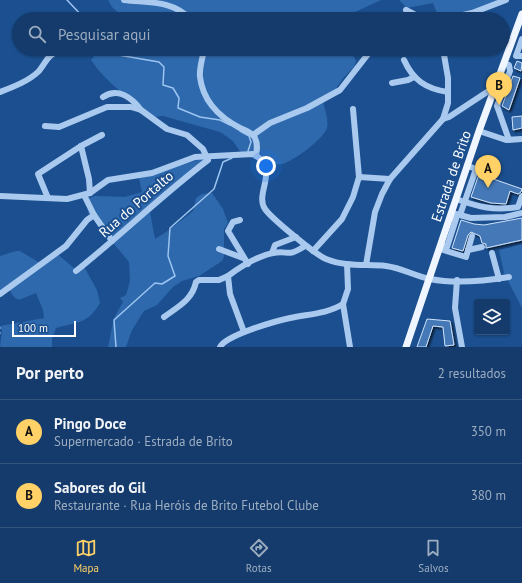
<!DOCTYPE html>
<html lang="pt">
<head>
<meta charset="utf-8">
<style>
  :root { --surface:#143b6b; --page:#214673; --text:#f1f3f6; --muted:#9dadc1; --line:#33557e; --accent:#ffd166 }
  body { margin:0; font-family:"PT Sans",sans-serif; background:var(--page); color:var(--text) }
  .controls { position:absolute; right:12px; bottom:12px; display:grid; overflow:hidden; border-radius:4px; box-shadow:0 1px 3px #0004 }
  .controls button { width:36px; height:36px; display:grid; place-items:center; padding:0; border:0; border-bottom:1px solid var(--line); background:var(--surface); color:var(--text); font:20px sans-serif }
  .scale { position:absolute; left:12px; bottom:10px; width:64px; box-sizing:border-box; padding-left:4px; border:2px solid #fff; border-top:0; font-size:11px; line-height:14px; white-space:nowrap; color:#fff; -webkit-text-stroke:3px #1b4f8f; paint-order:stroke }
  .you { position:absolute; left:266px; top:166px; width:14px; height:14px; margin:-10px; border:3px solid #fff; border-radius:50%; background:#1a73e8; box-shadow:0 0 0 6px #1a73e833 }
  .badge { display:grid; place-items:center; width:26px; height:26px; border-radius:50%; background:var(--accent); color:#111; font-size:13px; font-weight:700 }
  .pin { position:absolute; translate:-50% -33px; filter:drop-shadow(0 1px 2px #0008) }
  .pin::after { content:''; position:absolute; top:21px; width:14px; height:12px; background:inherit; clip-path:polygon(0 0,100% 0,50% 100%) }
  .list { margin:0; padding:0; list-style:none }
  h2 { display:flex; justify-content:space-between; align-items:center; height:52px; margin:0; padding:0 16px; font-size:17px }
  h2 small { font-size:13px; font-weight:400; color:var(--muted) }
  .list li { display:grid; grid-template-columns:26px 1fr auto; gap:12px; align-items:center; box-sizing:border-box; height:64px; padding:0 16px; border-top:1px solid var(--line) }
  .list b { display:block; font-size:15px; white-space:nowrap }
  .list p { margin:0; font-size:13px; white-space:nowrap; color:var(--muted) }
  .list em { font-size:13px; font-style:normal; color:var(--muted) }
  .icon { flex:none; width:22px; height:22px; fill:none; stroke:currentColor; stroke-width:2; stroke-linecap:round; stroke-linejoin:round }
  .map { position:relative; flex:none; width:522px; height:347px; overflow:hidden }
  .search { position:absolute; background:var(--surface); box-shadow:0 1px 3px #0004; left:12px; right:12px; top:12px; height:44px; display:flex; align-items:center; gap:10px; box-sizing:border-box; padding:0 14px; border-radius:22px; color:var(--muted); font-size:15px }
  .sheet { height:180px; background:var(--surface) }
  nav { display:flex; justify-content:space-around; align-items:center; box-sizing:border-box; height:56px; border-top:1px solid var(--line); background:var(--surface); font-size:11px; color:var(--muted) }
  nav a { display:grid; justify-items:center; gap:2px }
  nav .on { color:var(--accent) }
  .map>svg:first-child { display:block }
</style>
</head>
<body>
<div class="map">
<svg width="522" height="347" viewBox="0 0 522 347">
  <defs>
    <filter id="shadow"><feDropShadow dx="2" dy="2" stdDeviation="1" flood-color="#0009"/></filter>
  </defs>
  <rect width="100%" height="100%" fill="#1b4f8f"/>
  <g fill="#2e69ad">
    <polygon points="108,0 381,0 340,19 146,19 146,17 141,12 119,13 112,7"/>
    <path d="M 399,0 L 499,0 C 480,8 458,18 437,13 L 433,3 L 407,8 Z"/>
    <path d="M 126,49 L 350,49 L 356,61 L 354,67 L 344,77 L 335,90 L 322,98 C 324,106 329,120 327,128 C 324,139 292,162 282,164 C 276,165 269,165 263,164 L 260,152 L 256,151 L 241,153 L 233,141 L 220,132 L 163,116 L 156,117 C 131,100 108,85 91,60 L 97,52 L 117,54 Z"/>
    <path d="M 204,159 L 200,170 L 150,212 L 155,239 C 168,231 181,221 193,211 L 196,198 L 202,194 L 212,193 L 223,209 L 228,223 L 224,229 L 224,257 L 222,261 L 199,276 L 182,281 L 173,287 L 157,305 L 144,311 L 132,330 L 126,347 L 108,347 L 114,318 L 123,302 L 120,298 L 126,295 L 130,281 L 129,262 L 88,213 L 87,207 L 89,198 L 95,196 L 125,197 L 142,192 L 139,178 C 162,175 181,162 204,159 Z"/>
    <polygon points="522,244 522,308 504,273 499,250"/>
    <path d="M 16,251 L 20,251 L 40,263 L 55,252 L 74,268 L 83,265 L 97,290 L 100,303 C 88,324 77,322 56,328 L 52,339 L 52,347 L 0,347 L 2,331 L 0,326 L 44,318 L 43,310 L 36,293 L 19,300 L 14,297 L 8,288 L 0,293 L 0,256 Z"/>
  </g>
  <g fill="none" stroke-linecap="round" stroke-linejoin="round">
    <g stroke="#9cc4f0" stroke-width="1.5">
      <polyline points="67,0 85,19"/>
      <polyline points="96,49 95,51 159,62 164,67 163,85 173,88 179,98 178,108 200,117 220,120 230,125"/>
      <polyline points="240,131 249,136 251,142 248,151"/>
      <polyline points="116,347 114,320 155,283 162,284 175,276 168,256 170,228 214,189 223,162 232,158"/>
    </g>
  </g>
  <g fill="#4478b7" stroke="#cfe3fa" filter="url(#shadow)">
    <polygon points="517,61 522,63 521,71 514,68"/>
    <polygon points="513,76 520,78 509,110 502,106"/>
    <polygon points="522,116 522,128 513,130 512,117"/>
    <polygon points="479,174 522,189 521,192 518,194 510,191 506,204 491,203 471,197"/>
    <polygon points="522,218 522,240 486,248 486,244 482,243 480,236 471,232 468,235 463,251 452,248 461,220 474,224 484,225"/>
    <polygon points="427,319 450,321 454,345 445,346 443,327 433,326 426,347 417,347"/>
  </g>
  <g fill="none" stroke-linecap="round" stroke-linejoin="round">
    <g stroke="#a9c9ee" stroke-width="1" stroke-dasharray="2 3" stroke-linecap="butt">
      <polyline points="388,19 402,12"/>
      <polyline points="0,327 0,335"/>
    </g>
    <g stroke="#a9c9ee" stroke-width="6">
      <path d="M 124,0 C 148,3 173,0 190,19"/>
      <polyline points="406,10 423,19"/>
      <polyline points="421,19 432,19"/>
      <polyline points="445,19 472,13 506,0"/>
      <polyline points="522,39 516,56 522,56"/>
      <path d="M 204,49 C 203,58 199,67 200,77 C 203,102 219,117 240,128 C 245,130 253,133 255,138 C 258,144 257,150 256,156"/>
      <path d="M 404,60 C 413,80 426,89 448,92"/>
      <polyline points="504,63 509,65 510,71 497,106 509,140"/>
      <polyline points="392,83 408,80 414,77"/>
      <path d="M 0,92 C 13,87 29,81 39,71 C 48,59 46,57 61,49"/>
      <path d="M 103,97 C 118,87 132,98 141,110"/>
      <polyline points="353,109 359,177"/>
      <polyline points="443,119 449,117 487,92 494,90"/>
      <path d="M 45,126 L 59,127 L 107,107 L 131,107 L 141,110 L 167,129 L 187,135 L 203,149 L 208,160 C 162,195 121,235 76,271"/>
      <polyline points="479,131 506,140 522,139"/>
      <polyline points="253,135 270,123 307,108 340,90 372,49"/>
      <polyline points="81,146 89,179 90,193"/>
      <polyline points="84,195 94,215 112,241"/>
      <path d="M 0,196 L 67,199 L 90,193 L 108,180 L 152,173 L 195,157 L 253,154 C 281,169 254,193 265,209 C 271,218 316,255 326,259 C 345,267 366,264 386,266 C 402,268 415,276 430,279 C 455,284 485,281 509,277"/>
      <polyline points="48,198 38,174 81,146 102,135"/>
      <path d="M 456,199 C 479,207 494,211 518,207 L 522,196"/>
      <polyline points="452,213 471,218 505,217 522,213"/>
      <polyline points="460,215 476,169 468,166"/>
      <polyline points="240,220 233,222 228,231 248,264"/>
      <polyline points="441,245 447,247 456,219 451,217"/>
      <polyline points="219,249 243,258"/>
      <polyline points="440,249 466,257 472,236"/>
      <polyline points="468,250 482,247"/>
      <polyline points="313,251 342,219 353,197 359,177 390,179"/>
      <polyline points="272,253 275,245 296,237"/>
      <polyline points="492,253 499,279"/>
      <polyline points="366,265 375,212 382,194 390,179 443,119 448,103 448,78 443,49"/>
      <polyline points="457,280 455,308 462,347"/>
      <polyline points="0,294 66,246 87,220 94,215"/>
      <polyline points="343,304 350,347"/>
      <path d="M 164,317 C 179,306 192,300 196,282 L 199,280 L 219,280 L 228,276"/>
      <path d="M 244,332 L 230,294 L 228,276 C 240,267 258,256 273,253 C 290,250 286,258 305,246"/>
      <path d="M 220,347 C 226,335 276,321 290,318 C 308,314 327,314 343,304 L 348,289 L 347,264"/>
    </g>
    <polyline stroke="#f0f6ff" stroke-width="7" points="406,347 479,131 522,14"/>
  </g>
  <g text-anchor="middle" stroke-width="4" stroke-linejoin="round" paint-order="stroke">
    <g font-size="14" fill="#fff" stroke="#1b4f8f">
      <text transform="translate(451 176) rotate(-71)" y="5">Estrada de Brito</text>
      <text transform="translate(136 204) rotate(-41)" y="5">Rua do Portalto</text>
    </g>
  </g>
</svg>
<div class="controls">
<button><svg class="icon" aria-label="layers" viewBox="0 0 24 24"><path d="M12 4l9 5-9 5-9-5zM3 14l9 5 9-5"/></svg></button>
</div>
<div class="scale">100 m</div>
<div class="you"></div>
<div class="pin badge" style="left:488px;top:188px">A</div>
<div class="pin badge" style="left:499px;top:105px">B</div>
<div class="search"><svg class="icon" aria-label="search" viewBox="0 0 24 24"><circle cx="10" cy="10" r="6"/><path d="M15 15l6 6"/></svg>Pesquisar aqui</div>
</div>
<section class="sheet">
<h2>Por perto<small>2 resultados</small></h2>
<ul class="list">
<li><span class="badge">A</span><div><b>Pingo Doce</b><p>Supermercado · Estrada de Brito</p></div><em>350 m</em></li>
<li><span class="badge">B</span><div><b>Sabores do Gil</b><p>Restaurante · Rua Heróis de Brito Futebol Clube</p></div><em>380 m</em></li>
</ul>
</section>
<nav>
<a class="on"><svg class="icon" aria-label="map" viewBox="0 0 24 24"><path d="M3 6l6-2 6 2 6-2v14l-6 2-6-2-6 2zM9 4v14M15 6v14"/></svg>Mapa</a>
<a><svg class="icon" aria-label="directions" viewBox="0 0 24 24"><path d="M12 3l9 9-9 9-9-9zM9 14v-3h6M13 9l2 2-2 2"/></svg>Rotas</a>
<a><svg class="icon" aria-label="saved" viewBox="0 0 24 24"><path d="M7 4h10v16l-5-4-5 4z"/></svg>Salvos</a>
</nav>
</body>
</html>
